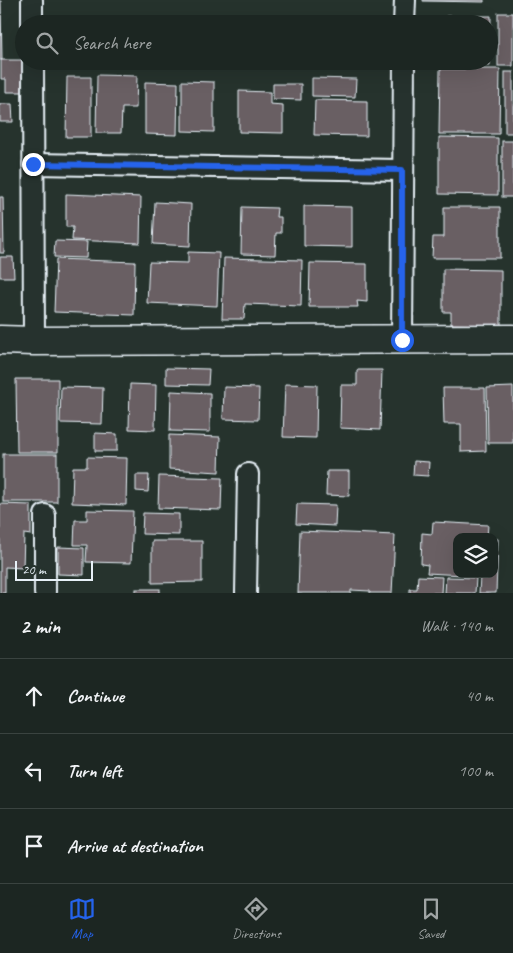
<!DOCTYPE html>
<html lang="en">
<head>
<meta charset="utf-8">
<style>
  :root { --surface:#1c2622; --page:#29322f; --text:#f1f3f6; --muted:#a0a5a5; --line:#3a4340; --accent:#2563eb }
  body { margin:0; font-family:Caveat,sans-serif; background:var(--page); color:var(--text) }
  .controls { position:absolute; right:15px; bottom:15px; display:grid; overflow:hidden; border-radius:10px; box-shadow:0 5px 20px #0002 }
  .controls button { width:45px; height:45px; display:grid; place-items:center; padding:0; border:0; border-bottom:1px solid var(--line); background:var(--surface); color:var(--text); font:25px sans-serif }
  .scale { position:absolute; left:15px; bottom:12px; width:78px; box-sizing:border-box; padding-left:5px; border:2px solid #e8f1f8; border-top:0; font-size:14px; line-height:18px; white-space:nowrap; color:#e8f1f8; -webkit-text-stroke:4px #26332d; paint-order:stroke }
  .stop { position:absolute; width:15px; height:15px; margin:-11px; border:4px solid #2563eb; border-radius:50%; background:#fff }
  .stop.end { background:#2563eb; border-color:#fff; box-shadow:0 1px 5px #0008 }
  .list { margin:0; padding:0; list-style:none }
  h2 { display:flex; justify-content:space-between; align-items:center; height:65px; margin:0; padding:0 20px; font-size:21px }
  h2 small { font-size:16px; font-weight:400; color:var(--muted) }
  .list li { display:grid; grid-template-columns:32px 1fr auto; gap:15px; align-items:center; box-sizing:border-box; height:75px; padding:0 20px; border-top:1px solid var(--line) }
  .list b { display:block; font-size:19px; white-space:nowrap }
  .list em { font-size:16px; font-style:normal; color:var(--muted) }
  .icon { flex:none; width:28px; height:28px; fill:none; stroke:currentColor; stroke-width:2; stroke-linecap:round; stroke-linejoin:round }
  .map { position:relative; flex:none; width:513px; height:593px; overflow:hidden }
  .search { position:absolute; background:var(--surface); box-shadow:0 5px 20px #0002; left:15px; right:15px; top:15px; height:55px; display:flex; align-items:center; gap:12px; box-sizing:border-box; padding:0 18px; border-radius:28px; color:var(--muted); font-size:19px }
  .sheet { height:290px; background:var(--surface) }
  nav { display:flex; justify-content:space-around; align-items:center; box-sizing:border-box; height:70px; border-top:1px solid var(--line); background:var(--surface); font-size:14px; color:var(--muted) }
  nav a { display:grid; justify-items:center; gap:2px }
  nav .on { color:var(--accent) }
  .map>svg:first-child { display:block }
</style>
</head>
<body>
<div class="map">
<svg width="513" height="593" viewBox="0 0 513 593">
  <rect width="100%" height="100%" fill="#26332d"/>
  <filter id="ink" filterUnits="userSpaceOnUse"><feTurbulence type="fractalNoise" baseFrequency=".02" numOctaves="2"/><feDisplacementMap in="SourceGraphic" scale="10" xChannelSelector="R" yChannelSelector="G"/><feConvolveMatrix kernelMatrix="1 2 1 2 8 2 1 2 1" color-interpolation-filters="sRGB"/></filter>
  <g filter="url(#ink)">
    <g fill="#695f64" stroke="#e8f1f8">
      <polygon points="423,0 484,0 484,2 423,1"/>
      <polygon points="0,1 1,1 2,60 0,60"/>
      <rect x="498" y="13" width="15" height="53"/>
      <polygon points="446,16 491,16 490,66 446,65 446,61 489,61 489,24 446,24"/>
      <polygon points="1,60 23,60 24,92 6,92 6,79 1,79"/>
      <polygon points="440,69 500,69 499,134 439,134"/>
      <rect x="505" y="72" width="8" height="61"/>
      <polygon points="97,75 137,76 136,108 122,108 121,133 96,133"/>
      <polygon points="67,77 91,77 91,137 66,137"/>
      <polygon points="312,78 356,79 355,97 312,96"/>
      <polygon points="182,81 214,82 214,132 182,131"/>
      <polygon points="145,82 178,83 177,135 145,134"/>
      <polygon points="273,84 301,84 301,100 273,99"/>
      <polygon points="239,91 270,92 270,104 283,105 283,133 239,132"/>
      <polygon points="315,100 367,101 367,136 314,135"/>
      <polygon points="0,104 12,104 13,122 0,122"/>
      <polygon points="439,137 498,138 498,195 439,194"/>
      <rect x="502" y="141" width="11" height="56"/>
      <polygon points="66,194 141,197 140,243 72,240 73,227 66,227"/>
      <polygon points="0,197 3,197 4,253 0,253"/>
      <polygon points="155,202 191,204 190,246 153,244"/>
      <polygon points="304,206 352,207 352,247 304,246"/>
      <polygon points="242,207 277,208 276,217 281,217 281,233 276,233 275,255 241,254"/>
      <polygon points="444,207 500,207 500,258 432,258 433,237 444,237"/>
      <polygon points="55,241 87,242 86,258 54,257"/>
      <polygon points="188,252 219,253 217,306 147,303 149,262 188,263"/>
      <polygon points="0,257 13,257 14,277 0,277"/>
      <polygon points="224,258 302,260 301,306 245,304 244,319 222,319"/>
      <polygon points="56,259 135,262 134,315 54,312"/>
      <polygon points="310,263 367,264 367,302 357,301 358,307 309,307"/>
      <polygon points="443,269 501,270 501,325 451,324 451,312 443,312"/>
      <polygon points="166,368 209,369 208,385 166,384"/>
      <polygon points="357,370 382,370 380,430 340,428 341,385 357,385"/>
      <polygon points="16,379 58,379 58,452 17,452"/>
      <polygon points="130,384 156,385 155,430 129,429"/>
      <polygon points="285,384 317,385 316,438 283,437"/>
      <polygon points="61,387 103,388 102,424 60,423"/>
      <polygon points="224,387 259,388 258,420 223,419"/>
      <polygon points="513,387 513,443 488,443 487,388"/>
      <polygon points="443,388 485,388 486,451 461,452 461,424 444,424"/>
      <polygon points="171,391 210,393 210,432 170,431"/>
      <polygon points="95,433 117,434 117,451 95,451"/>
      <polygon points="169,435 220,437 219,472 169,469"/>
      <rect x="3" y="454" width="54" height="48"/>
      <polygon points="87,457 127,458 126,505 72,503 73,467 87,467"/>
      <polygon points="414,461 429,462 428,476 413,475"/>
      <polygon points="327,471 349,471 349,496 326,495"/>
      <polygon points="136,475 149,475 148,492 136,491"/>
      <polygon points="159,476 222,478 221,510 158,508"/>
      <polygon points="0,504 31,505 31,535 24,534 23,568 5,567 5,593 0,593"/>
      <polygon points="297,504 336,505 335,526 296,524"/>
      <polygon points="87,510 133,511 131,563 86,562 87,545 74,545 75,520 87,520"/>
      <polygon points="143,513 179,514 179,535 142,534"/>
      <polygon points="433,522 488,525 487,537 457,537 457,574 494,574 494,538 498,539 496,593 479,593 480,576 427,573 428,565 421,564 422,533 432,534"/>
      <polygon points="300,531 395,535 392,593 370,593 370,591 351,590 351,593 298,593"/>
      <polygon points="152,541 202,541 202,582 152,583"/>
      <polygon points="58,547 84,548 84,575 58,574"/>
      <polygon points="418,576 442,577 441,593 410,593 410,589 417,589"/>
      <polygon points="446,577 476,578 475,593 445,593"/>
      <rect x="136" y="589" width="24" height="4"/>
    </g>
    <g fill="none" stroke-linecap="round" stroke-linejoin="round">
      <defs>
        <g id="street">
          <polyline points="32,0 32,24"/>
          <polyline points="404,24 405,0"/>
          <polyline points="33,61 34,341"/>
          <polyline points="33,164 402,170"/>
          <polyline points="402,340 404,61"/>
          <polyline points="45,593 45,515"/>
          <polyline points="246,593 248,474"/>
        </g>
        <polyline id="secondary" points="0,340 34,341 513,339"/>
      </defs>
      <use href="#street" stroke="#e8f1f8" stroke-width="24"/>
      <use href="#secondary" stroke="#e8f1f8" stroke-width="31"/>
      <use href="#street" stroke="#26332d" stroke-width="20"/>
      <use href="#secondary" stroke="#26332d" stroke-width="28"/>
    </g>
  </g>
  <g fill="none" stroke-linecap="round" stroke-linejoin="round" filter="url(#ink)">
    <polyline stroke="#2563eb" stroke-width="6" points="33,164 402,170 402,340"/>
  </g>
</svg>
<div class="controls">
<button><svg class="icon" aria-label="layers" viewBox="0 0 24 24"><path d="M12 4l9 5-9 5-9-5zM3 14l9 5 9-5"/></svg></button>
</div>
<div class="scale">20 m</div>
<div class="stop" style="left:402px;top:340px"></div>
<div class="stop end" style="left:33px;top:164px"></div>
<div class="search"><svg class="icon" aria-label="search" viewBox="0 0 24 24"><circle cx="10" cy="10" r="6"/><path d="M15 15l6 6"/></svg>Search here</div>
</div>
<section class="sheet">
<h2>2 min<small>Walk · 140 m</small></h2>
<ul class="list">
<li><svg class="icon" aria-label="ahead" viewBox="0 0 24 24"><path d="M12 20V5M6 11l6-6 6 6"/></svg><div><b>Continue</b></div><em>40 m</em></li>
<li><svg class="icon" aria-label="left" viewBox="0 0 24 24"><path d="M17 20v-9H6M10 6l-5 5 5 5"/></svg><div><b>Turn left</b></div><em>100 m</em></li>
<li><svg class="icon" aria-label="arrive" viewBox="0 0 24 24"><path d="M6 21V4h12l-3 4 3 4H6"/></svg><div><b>Arrive at destination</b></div></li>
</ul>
</section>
<nav>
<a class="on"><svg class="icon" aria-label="map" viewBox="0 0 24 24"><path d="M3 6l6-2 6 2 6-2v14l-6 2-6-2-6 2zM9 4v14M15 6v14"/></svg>Map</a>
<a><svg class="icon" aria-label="directions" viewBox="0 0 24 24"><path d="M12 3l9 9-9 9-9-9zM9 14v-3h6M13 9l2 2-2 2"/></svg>Directions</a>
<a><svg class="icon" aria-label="saved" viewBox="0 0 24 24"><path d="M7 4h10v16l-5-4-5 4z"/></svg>Saved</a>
</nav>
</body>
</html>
